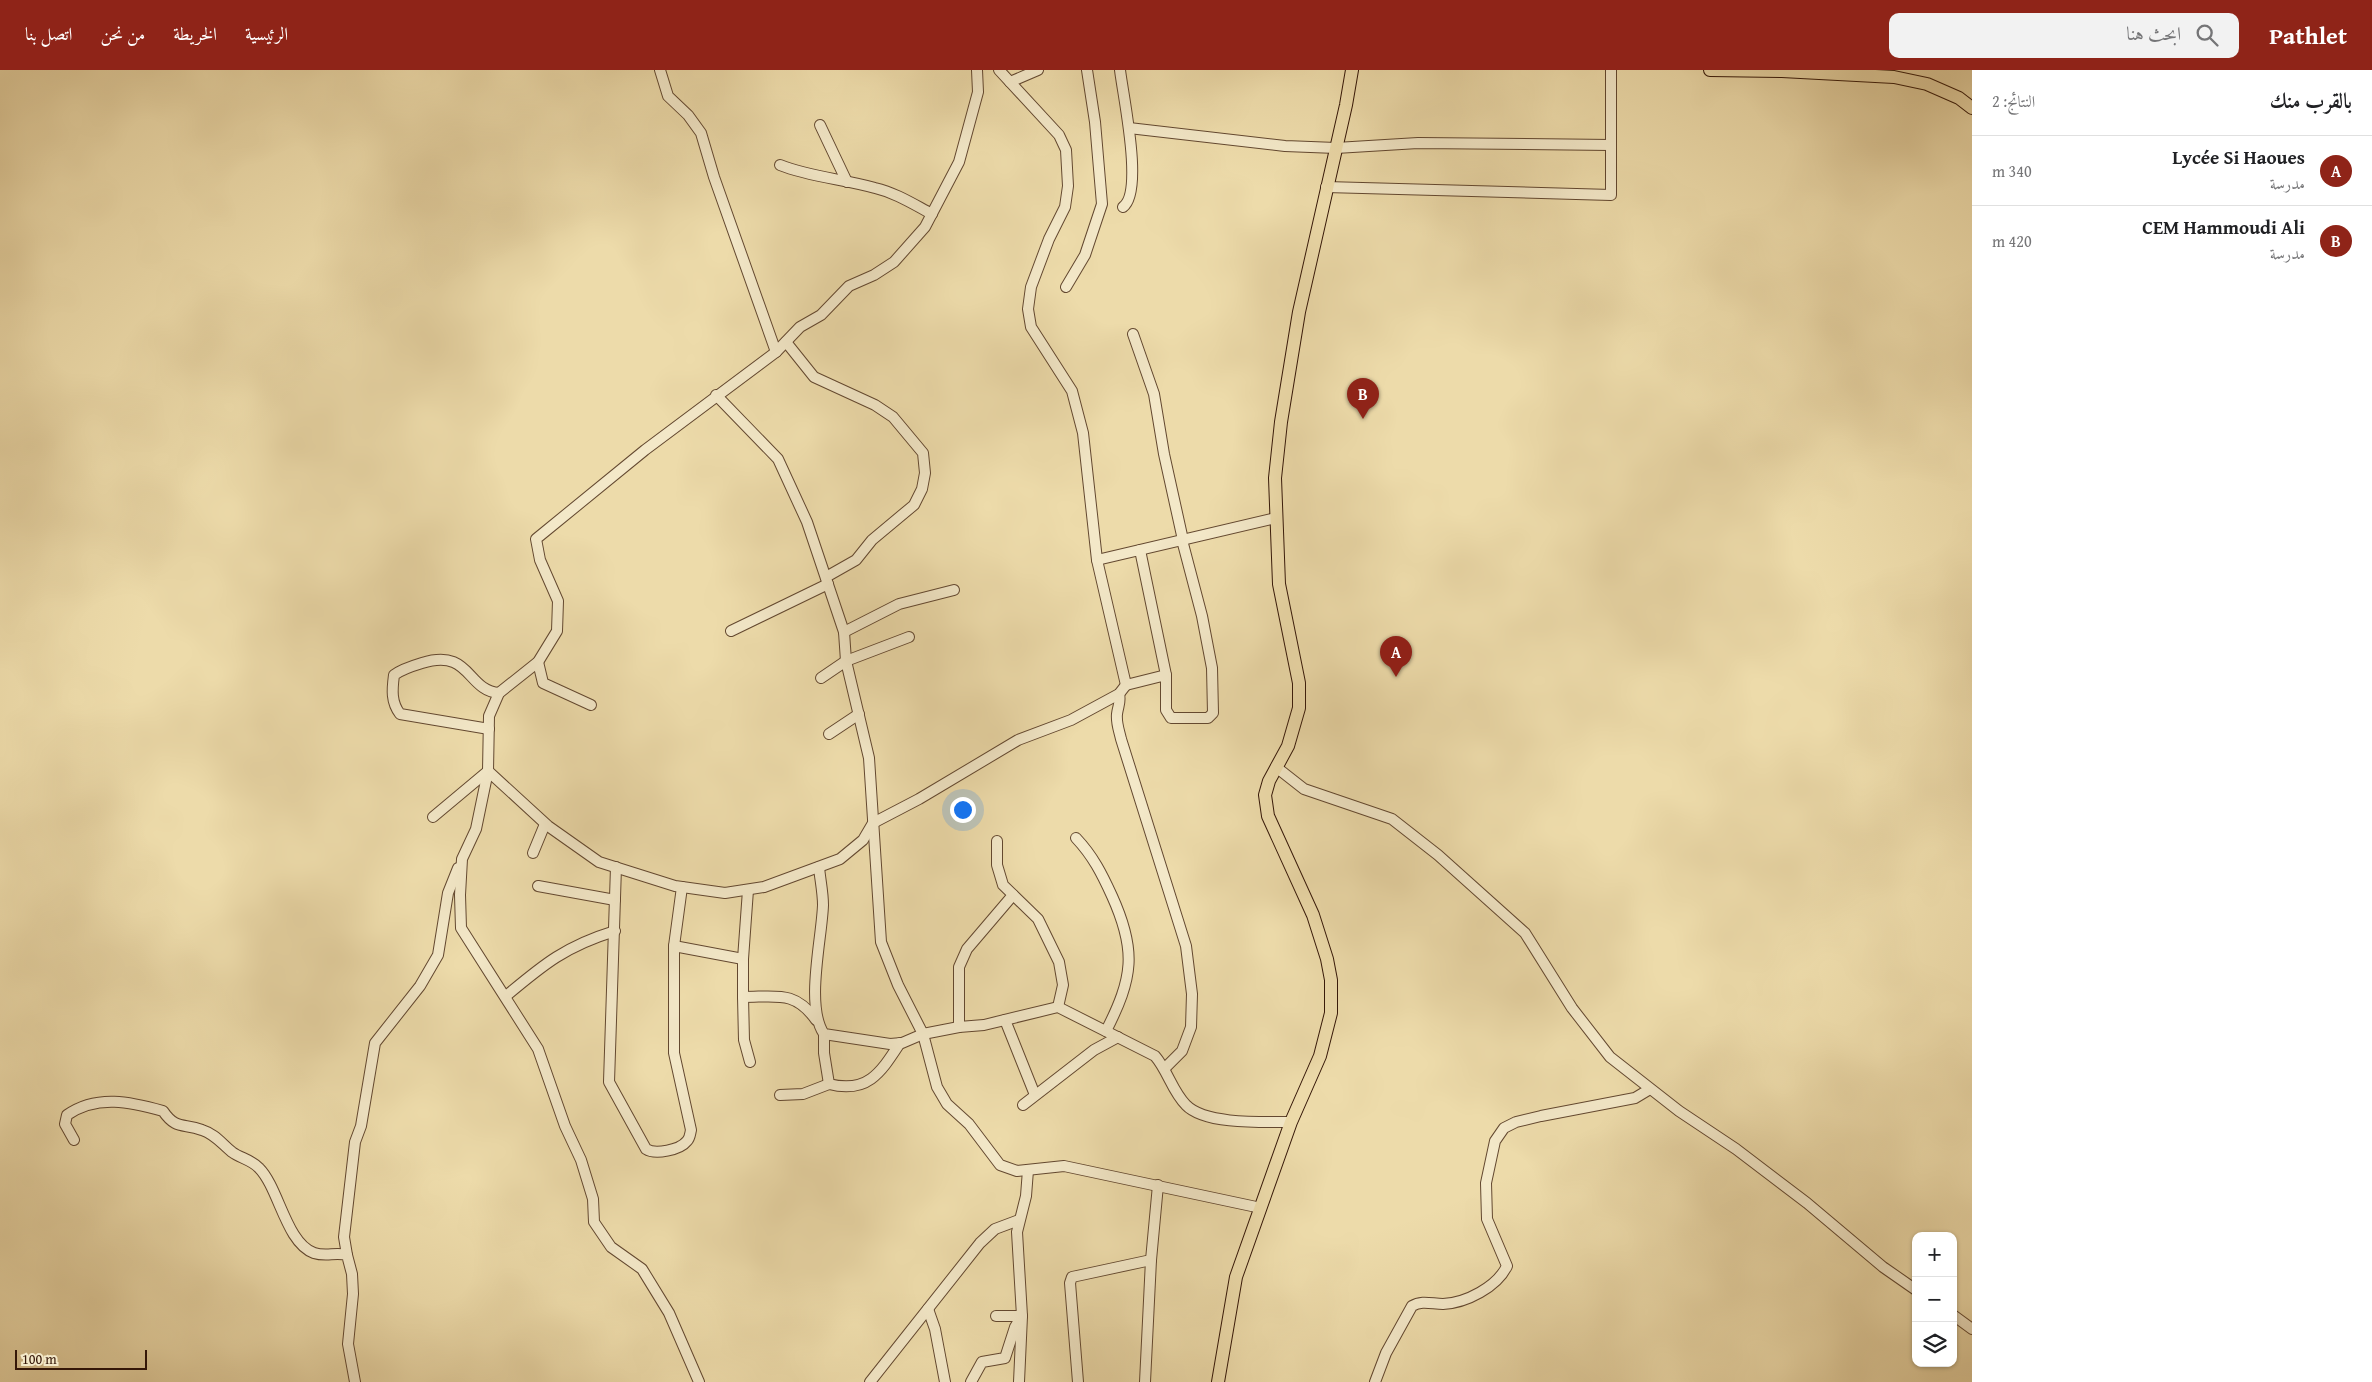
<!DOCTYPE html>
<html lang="ar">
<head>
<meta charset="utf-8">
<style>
  :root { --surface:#fff; --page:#f2f2f2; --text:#202124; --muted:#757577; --line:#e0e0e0; --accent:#8f2418 }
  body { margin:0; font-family:"Gentium Book Plus",Amiri,serif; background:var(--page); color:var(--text); direction:rtl }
  .controls { position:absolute; right:15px; bottom:15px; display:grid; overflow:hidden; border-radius:10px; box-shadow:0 1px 4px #0004 }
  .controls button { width:45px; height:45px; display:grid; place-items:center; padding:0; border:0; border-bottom:1px solid var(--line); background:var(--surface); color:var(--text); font:25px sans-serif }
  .scale { position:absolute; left:15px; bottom:12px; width:132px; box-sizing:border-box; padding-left:5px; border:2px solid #351708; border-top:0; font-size:14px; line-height:18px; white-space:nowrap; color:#351708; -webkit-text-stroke:4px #f3e8c8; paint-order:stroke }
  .you { position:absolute; left:962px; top:739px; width:18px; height:18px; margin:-12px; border:4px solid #fff; border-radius:50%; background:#1a73e8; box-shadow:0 0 0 8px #1a73e833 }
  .badge { display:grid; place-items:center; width:32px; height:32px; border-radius:50%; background:var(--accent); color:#fff; font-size:16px; font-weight:700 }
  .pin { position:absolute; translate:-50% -41px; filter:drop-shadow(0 1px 2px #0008) }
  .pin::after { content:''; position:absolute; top:26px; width:18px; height:15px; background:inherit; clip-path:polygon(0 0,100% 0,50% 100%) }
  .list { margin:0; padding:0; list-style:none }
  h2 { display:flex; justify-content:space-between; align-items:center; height:65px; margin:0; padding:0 20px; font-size:21px }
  h2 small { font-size:16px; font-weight:400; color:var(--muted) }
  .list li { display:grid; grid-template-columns:32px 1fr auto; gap:15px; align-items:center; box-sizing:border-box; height:70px; padding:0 20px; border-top:1px solid var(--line) }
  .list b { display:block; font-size:19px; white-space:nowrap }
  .list p { margin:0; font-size:16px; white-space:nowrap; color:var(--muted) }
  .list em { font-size:16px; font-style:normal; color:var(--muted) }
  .icon { flex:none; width:28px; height:28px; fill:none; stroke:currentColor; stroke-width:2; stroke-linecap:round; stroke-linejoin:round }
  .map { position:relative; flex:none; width:1972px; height:1312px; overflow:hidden; direction:ltr }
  header { display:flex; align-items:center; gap:30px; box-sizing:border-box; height:70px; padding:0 25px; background:var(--accent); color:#fff }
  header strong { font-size:24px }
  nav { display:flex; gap:28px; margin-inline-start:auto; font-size:18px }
  .search { width:350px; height:45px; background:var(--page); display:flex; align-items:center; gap:12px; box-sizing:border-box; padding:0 18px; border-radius:10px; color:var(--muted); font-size:19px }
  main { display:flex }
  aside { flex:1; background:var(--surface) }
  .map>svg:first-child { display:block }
</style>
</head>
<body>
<header>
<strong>Pathlet</strong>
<div class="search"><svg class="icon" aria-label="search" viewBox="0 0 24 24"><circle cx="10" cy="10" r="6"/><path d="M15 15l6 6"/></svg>ابحث هنا</div>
<nav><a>الرئيسية</a><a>الخريطة</a><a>من نحن</a><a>اتصل بنا</a></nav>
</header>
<main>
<aside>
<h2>بالقرب منك<small>النتائج: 2</small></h2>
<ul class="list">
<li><span class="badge">A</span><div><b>Lycée Si Haoues</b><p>مدرسة</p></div><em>340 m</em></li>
<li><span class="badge">B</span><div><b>CEM Hammoudi Ali</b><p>مدرسة</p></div><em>420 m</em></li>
</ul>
</aside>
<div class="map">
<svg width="1972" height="1312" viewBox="0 0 1972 1312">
  <rect width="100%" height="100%" fill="#eddbaa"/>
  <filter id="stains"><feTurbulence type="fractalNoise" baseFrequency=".004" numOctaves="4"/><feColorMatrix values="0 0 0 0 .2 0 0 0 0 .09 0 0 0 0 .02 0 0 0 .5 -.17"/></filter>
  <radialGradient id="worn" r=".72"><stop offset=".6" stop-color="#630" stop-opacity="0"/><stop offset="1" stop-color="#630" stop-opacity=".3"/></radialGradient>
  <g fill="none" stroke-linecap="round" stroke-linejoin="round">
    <defs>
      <g id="minor">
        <polyline points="660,0 668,26 688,45 701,63 714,107 776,282"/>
        <polyline points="999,0 1059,65 1066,80 1068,116 1065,137 1049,169 1031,217 1028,239 1031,257 1072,321 1083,363 1097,490"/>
        <path d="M 1120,0 C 1123,26 1144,122 1123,137"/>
        <polyline points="1010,12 1038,0"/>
        <polyline points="820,55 847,112"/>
        <polyline points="1129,58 1285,76 1336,78 1418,73 1611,75"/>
        <path d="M 780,95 C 810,107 843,109 875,118 C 896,123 913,134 932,144"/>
        <polyline points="1326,117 1611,125 1611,0"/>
        <polyline points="1066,217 1085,185 1102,134 1095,52 1087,0"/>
        <polyline points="1133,264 1154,324 1164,384 1183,470"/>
        <polyline points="786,272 814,307 875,335 893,347 923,383 925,403 922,419 914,435 872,470 856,490 826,507"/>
        <polyline points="716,325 778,389 807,452 844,562 846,591 869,688 881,872 898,915 923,964 937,1017 947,1034 969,1054 1000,1095 1017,1101 1064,1096 1261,1138"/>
        <polyline points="1182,470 1202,546 1212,598 1213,643 1208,648 1171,648 1166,640 1166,605 1126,615 1097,490 1276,448"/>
        <polyline points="1140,480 1166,605"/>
        <polyline points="731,561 828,514"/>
        <polyline points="844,562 899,534 954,520"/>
        <polyline points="538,592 543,613 591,635"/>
        <polyline points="821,608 846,591 909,567"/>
        <path d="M 1119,624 C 1121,632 1118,636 1117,644 C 1116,653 1119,660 1121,669 L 1186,876 L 1192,924 L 1191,957 L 1182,981 L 1165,998"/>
        <path d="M 489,659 L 400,644 C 391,632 392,620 394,605 C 402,599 412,596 422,593 C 471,578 466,620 499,623"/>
        <polyline points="829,664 859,644"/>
        <polyline points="1276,697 1304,719 1392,749 1438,785 1525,863 1572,938 1610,987 1679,1041 1736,1079 1807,1133 1883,1197 1916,1220"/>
        <polyline points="433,747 488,701 548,756 599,792 675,816 725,823 764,817 840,789 863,770 873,753 919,729 1018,670 1071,650 1119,624 1126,615"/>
        <path d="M 1076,768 C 1093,786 1102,804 1112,826 C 1137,881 1133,908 1106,961"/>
        <polyline points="997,771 997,795 1003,815 1038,849 1059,892 1063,915 1058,937"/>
        <polyline points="533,783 545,754"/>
        <path d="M 616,797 L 609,1012 L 646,1079 C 655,1085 680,1080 687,1071 C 690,1068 690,1064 691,1060 L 674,983 L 674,876 L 682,817"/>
        <path d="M 819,797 C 820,809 823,822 823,835 C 822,868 805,936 824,964 L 890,974 L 902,973 L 923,964 L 959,957 L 984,955 L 1058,937 L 1155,986 C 1168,1001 1172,1021 1186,1035 C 1205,1055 1265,1052 1291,1052"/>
        <polyline points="538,816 615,830"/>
        <path d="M 748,820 L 743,889 L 743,927 C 776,927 795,920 816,950"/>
        <polyline points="674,876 743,889"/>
        <path d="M 506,926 C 544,894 566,876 615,861"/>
        <polyline points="743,927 744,970 750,992"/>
        <polyline points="1005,950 1035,1025"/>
        <polyline points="959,957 959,897 967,879 1013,825"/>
        <path d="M 824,964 L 824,983 L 829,1014 C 868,1024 881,1002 900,973"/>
        <polyline points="780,1025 803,1024 829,1014"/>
        <polyline points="1023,1035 1094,980 1118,967"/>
        <path d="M 74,1070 L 65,1054 L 67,1045 C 97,1024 131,1032 163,1041 C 176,1060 183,1053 202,1060 C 215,1064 222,1074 232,1082 C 240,1088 252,1090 259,1098 C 279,1118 286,1173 314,1183 C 326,1187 335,1182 347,1185 L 352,1204 L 353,1224 L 348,1274 L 355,1312"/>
        <polyline points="347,1185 344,1167 355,1072 361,1056 375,973 420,916 438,885 448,823 458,798"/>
        <polyline points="928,1239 935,1259 945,1312"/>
        <polyline points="1953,1245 1972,1259"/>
        <polyline points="996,1246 1022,1246"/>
        <polyline points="699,1312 669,1243 642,1199 611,1177 594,1152 593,1129 581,1090 565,1056 538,979 461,858 460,825 462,789 476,759 488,701 489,646 499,623 538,592 557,561 558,531 540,490 536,469 645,380 776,282 800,257 821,245 849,216 874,205 894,192 925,157 959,92 978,22 977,0"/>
        <polyline points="870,1312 980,1173 995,1159 1019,1150"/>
        <polyline points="971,1312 982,1292 1005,1288 1015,1257 1021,1247"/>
        <polyline points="1019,1312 1022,1246 1017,1162 1026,1126 1028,1100"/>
        <polyline points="1078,1312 1070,1213 1072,1207 1151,1190"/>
        <polyline points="1145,1312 1151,1190 1158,1115"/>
        <path d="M 1375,1312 L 1386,1283 L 1412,1236 C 1422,1230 1432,1234 1443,1234 C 1466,1233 1497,1217 1507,1196 L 1487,1149 L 1486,1113 L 1495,1071 L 1504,1058 L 1516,1052 L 1541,1046 L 1635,1028 L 1650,1019"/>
      </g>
      <g id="major">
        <polyline points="1710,0 1782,1 1894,7 1927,14 1959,28 1972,38"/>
        <polyline points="1218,1312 1236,1207 1291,1052 1320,986 1331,943 1331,910 1327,889 1313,845 1268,746 1265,725 1269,711 1288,676 1299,638 1299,613 1279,514 1275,408 1281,352 1299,242 1346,35 1352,0"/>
      </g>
    </defs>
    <use href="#minor" stroke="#634830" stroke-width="12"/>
    <use href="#major" stroke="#351708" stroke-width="14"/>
    <use href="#minor" stroke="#f3e8c8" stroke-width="10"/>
    <use href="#major" stroke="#eddbaa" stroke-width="12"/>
  </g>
  <rect width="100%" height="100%" filter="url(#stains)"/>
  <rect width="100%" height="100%" fill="url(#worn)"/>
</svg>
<div class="controls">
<button>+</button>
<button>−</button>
<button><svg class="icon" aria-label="layers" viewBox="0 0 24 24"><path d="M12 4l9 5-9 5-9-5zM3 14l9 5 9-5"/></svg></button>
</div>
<div class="scale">100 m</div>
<div class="you"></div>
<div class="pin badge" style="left:1396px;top:607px">A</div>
<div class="pin badge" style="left:1363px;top:349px">B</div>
</div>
</main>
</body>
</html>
